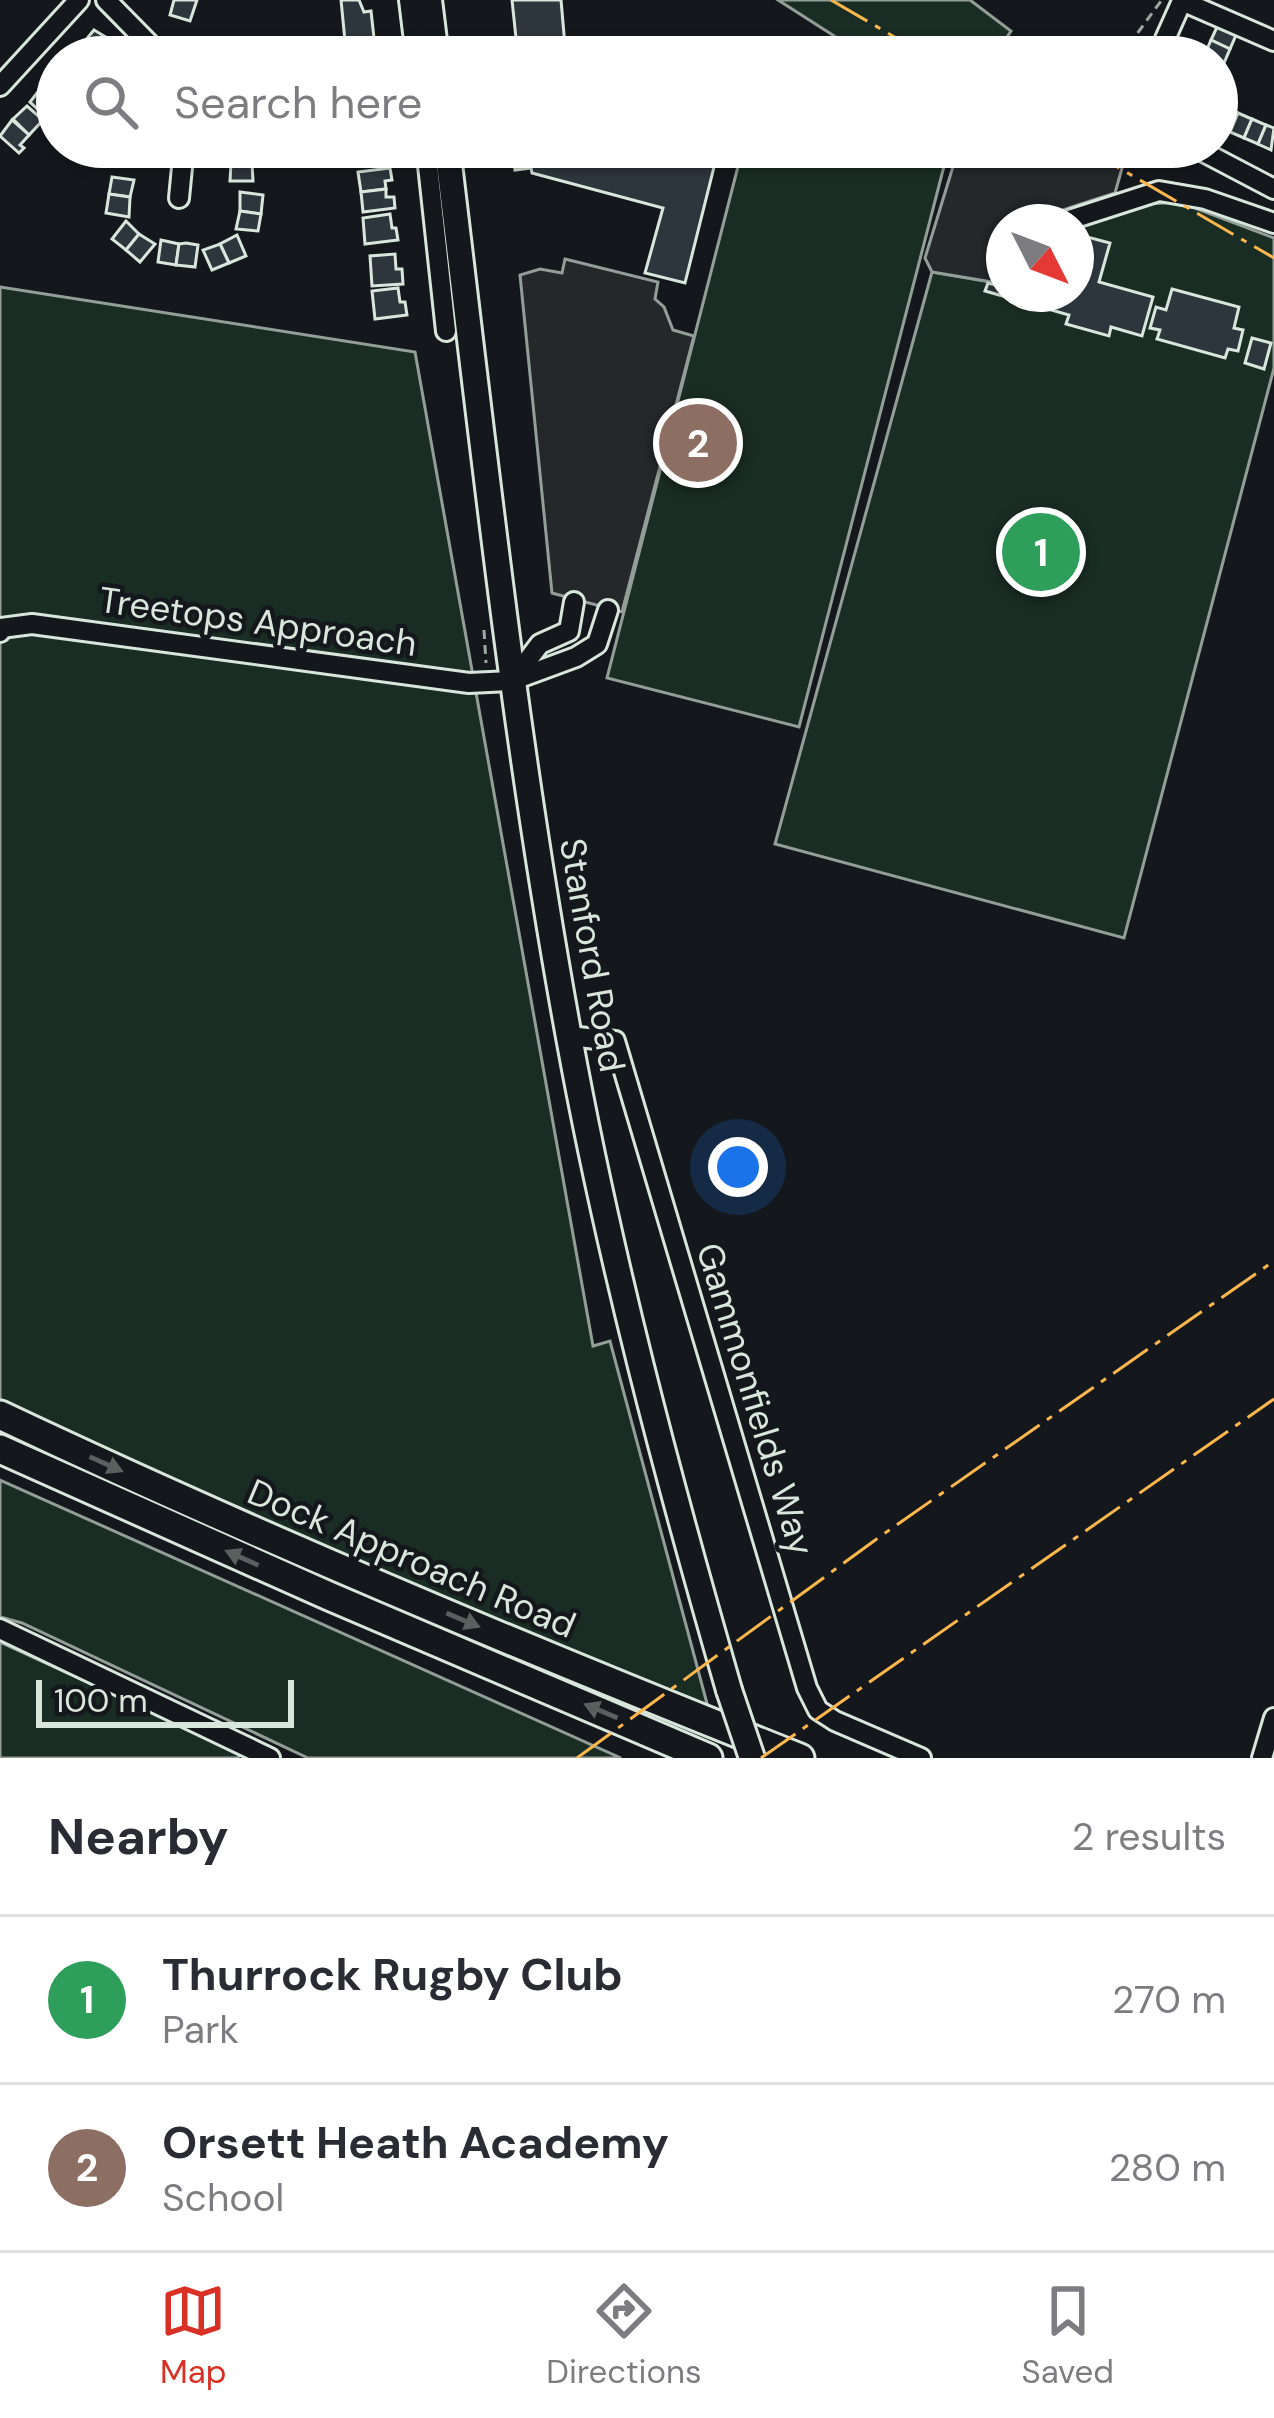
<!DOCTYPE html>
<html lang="en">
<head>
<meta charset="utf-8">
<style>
  :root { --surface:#fff; --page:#f7f7f7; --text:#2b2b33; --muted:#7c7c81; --line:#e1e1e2; --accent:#d93025 }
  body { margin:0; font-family:"DM Sans",sans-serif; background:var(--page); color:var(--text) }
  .compass { position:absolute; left:986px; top:204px; width:108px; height:108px; border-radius:50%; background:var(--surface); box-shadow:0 3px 9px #0004; rotate:132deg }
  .scale { position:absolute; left:36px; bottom:30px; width:258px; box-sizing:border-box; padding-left:12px; border:6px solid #d8e6dc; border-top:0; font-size:33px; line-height:42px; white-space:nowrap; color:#d8e6dc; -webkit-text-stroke:9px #14181c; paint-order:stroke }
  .you { position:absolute; left:738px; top:1167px; width:42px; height:42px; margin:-30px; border:9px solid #fff; border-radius:50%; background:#1a73e8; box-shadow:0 0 0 18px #1a73e833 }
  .badge { display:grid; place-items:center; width:78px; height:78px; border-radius:50%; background:var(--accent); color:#fff; font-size:39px; font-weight:700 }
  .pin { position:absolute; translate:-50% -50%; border:6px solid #fff; box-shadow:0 3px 12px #0006 }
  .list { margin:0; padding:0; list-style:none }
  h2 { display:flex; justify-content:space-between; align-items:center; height:156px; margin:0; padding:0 48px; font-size:51px }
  h2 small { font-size:39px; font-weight:400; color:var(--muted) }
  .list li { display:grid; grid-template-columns:78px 1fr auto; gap:36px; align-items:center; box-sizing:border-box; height:168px; padding:0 48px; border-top:3px solid var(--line) }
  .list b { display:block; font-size:45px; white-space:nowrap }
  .list p { margin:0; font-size:39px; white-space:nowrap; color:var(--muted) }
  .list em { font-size:39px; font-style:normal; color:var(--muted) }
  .icon { flex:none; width:66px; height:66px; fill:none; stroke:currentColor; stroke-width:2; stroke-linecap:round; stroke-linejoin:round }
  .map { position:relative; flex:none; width:1274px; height:1758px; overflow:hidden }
  .search { position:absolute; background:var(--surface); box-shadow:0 3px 9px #0004; left:36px; right:36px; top:36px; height:132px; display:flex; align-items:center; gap:30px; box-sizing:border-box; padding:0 42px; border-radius:66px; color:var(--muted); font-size:45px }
  .sheet { height:492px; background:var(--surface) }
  nav { display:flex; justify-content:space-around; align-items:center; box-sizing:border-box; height:168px; border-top:3px solid var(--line); background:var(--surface); font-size:33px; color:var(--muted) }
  nav a { display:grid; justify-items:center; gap:6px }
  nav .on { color:var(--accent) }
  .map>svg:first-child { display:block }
</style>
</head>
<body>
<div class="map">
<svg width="1274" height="1758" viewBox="0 0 1274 1758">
  <rect width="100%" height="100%" fill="#14181c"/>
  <g fill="#1a2d24" stroke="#939e99" stroke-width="3">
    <polygon points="778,0 970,0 1011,31 994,57 867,57"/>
    <polygon points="743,147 949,147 799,727 607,678"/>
    <polygon points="1179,202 1274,238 1274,368 1124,938 775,844 932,272 997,283 1004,260 1004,294 1076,294 1076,223 1147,204"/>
    <polygon points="0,287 415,352 593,1346 610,1341 709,1711 207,1496 0,1399"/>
    <polygon points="0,1480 621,1758 308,1758 22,1623 0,1617"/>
    <polygon points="0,1642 240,1752 238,1758 0,1758"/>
  </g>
  <g fill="#24282b" stroke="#939e99" stroke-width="3">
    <polygon points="959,147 1128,147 1115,193 1026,222 1004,222 1004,260 998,283 932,272 925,258"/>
    <polygon points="565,259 658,282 655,299 664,307 673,330 694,336 622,612 552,593 520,275 540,269 562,273"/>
  </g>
  <g fill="#2c363c" stroke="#d8e6dc" stroke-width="3">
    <polygon points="174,0 197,0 190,21 170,15"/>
    <polygon points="341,0 359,0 364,12 371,11 374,38 345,41"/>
    <polygon points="512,0 561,0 566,57 518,57"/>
    <polygon points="1217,27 1236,35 1230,49 1211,40"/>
    <polygon points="94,30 114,42 114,46 121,52 117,57 91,57 80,47"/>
    <polygon points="1211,40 1230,49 1224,63 1217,57 1205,54"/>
    <polygon points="377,49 378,57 349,57 348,52"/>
    <polygon points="56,74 57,75 57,101 42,86"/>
    <polygon points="41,88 57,101 57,105 46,117 30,102"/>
    <polygon points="27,106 43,120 29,135 13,119"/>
    <polygon points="1225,107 1238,113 1230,132 1217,127"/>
    <polygon points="1238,113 1252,119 1244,138 1230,132"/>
    <polygon points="1252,119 1266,125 1258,144 1244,138"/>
    <polygon points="12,120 29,135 20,145 24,148 19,153 0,136"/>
    <polygon points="1266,125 1274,128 1271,150 1258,144"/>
    <polygon points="137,147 160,147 162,152 140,157"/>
    <polygon points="229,147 252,147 252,163 231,163"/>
    <polygon points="513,147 719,147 685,283 645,273 663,208 532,173 531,168 515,170"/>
    <polygon points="231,163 252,163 253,181 230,181"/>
    <polygon points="390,168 392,180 385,181 386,189 361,192 358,172"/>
    <polygon points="112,177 134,180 130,197 109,194"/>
    <polygon points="386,189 386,197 394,197 395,208 363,212 361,192"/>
    <polygon points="240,192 263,195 261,214 240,211"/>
    <polygon points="109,194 130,197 129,217 106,213"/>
    <polygon points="240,211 261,214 258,231 236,229"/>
    <polygon points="390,214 392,228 396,228 398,240 365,244 363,218"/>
    <polygon points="126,221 139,234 126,250 112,239"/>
    <polygon points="139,234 155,244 140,262 126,250"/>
    <polygon points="1076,234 1110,243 1099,282 1153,297 1142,336 1111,327 1109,336 1066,324 1069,315 985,291 988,283 1003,287 1004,282 1004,294 1076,294"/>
    <polygon points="237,235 246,256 229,263 220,244"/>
    <polygon points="161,240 179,244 176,265 158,262"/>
    <polygon points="186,243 198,245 195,267 176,265 179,244"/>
    <polygon points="220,244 229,263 212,270 203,250"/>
    <polygon points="395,254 396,269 402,269 403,284 372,286 370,256"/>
    <polygon points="398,288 400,302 405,302 407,315 375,319 372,291"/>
    <polygon points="1172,289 1239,307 1234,328 1243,330 1238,351 1228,349 1225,358 1157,339 1160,330 1150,328 1156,307 1166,310"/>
    <polygon points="1252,338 1271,343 1264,369 1245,363"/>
  </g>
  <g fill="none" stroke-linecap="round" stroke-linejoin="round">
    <defs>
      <g id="minor">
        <polyline points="106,0 162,57"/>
        <polyline points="409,0 416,57"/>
        <polyline points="1157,57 1182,1 1274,41"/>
        <polyline points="0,86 79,0"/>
        <polyline points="426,147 446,331"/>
        <polyline points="1194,147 1274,189"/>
        <polyline points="179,198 184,147"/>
        <polyline points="1063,222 1159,191 1205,199 1274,223"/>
        <polyline points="0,632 1,628 32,624 469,683 511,681 576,657 597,644 608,610"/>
        <polyline points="514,678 540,644 569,631 574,602"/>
        <polyline points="569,1036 615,1041 807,1688 818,1710 835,1721 921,1758"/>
        <polyline points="0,1629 270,1758"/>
        <polyline points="1262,1758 1274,1718"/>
      </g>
      <g id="major">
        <polyline points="429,0 436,57"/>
        <path d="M 447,147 C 483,444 515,743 569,1037 C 609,1257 667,1475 729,1690"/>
      </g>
      <g id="highway">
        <path d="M 0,1415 C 262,1539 530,1651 800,1758"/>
        <polyline points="0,1449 329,1596 708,1758"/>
      </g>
    </defs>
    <use href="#minor" stroke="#d8e6dc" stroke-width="24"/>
    <use href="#major" stroke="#d8e6dc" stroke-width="30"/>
    <use href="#highway" stroke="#d8e6dc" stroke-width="33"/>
    <g stroke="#9da8a2" stroke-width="3" stroke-dasharray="9 6" stroke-linecap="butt">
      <polyline points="1120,57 1161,1"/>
      <polyline points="484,630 486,663"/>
    </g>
    <use href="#minor" stroke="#14181c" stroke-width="18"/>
    <use href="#major" stroke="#14181c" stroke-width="24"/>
    <use href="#highway" stroke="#14181c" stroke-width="27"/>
    <defs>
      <polyline id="major-bridge" points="729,1690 752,1758"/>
    </defs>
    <use href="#major-bridge" stroke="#d8e6dc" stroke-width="30" stroke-linecap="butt"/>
    <use href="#major-bridge" stroke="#14181c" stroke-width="24"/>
    <g stroke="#ffb74d" stroke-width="3" stroke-dasharray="42 9 6 9" stroke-linecap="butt">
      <polyline points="831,0 929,57"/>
      <polyline points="1083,147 1274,258"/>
      <polyline points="577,1758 878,1538 1274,1261"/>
      <polyline points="761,1758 1274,1399"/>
    </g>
  </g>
  <defs><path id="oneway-solid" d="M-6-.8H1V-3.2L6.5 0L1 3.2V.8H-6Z" transform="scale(3)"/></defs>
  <g fill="#59605f">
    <use href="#oneway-solid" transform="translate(106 1464) rotate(24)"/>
    <use href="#oneway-solid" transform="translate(242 1558) rotate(-156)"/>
    <use href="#oneway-solid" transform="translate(463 1620) rotate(23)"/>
    <use href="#oneway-solid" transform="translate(601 1711) rotate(-157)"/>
  </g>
  <g text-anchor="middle" stroke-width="9" stroke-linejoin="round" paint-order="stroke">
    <g font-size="36" fill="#d8e6dc" stroke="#14181c">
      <text transform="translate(258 621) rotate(8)" y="13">Treetops Approach</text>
      <text transform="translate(593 955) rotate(80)" y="13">Stanford Road</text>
      <text transform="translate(756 1399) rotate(73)" y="13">Gammonfields Way</text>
      <text transform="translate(412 1558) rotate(23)" y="13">Dock Approach Road</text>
    </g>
  </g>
</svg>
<svg class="compass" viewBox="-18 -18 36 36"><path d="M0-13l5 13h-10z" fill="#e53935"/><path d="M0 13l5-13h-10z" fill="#7c7c81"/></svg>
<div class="scale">100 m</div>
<div class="you"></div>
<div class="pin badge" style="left:1041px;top:552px;background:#2e9e5b">1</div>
<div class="pin badge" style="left:698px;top:443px;background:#8d6e63">2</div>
<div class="search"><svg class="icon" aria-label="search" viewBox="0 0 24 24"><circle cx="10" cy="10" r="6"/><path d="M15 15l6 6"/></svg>Search here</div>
</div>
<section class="sheet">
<h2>Nearby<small>2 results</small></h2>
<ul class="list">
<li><span class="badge" style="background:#2e9e5b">1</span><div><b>Thurrock Rugby Club</b><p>Park</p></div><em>270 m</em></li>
<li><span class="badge" style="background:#8d6e63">2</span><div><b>Orsett Heath Academy</b><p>School</p></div><em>280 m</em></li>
</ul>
</section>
<nav>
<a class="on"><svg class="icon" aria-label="map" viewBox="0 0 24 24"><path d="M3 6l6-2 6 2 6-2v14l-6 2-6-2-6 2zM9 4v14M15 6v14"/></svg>Map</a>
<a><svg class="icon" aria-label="directions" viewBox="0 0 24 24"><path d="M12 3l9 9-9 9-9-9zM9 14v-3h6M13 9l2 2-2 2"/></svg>Directions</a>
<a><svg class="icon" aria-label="saved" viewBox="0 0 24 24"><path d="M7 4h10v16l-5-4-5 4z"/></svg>Saved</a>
</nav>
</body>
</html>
